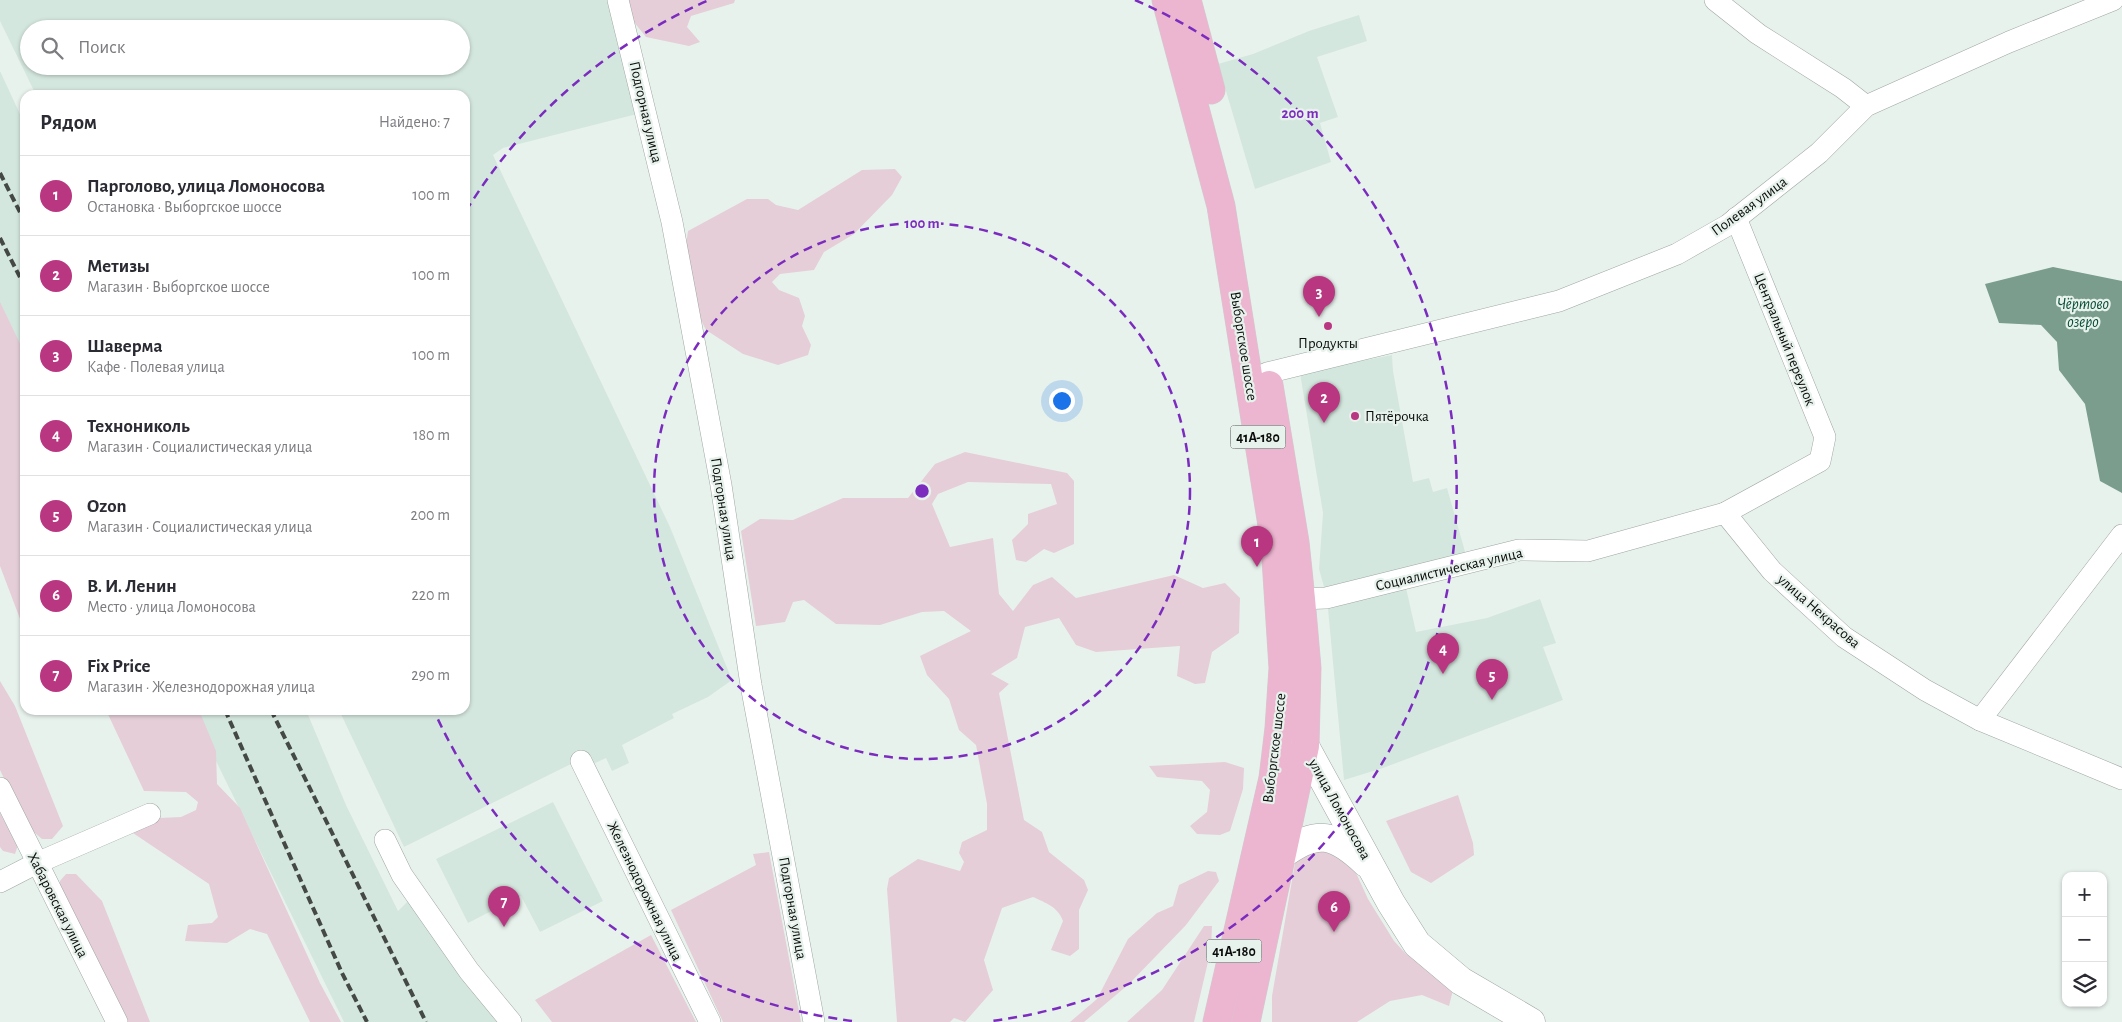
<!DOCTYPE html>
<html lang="ru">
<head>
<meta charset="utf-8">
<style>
  :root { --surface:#fff; --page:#f7f7f7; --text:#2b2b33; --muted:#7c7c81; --line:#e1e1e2; --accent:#b93780 }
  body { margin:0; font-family:"Alegreya Sans",sans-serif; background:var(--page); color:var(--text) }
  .controls { position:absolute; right:15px; bottom:15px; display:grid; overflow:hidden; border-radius:10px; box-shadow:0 1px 4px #0004 }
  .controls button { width:45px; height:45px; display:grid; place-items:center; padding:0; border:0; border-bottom:1px solid var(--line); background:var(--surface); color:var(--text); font:25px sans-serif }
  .you { position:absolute; left:1061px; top:400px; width:18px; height:18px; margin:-12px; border:4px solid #fff; border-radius:50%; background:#1a73e8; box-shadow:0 0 0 8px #1a73e833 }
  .badge { display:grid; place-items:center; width:32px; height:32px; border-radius:50%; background:var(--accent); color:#fff; font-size:16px; font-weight:700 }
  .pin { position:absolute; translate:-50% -41px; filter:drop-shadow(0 1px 2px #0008) }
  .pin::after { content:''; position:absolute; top:26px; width:18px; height:15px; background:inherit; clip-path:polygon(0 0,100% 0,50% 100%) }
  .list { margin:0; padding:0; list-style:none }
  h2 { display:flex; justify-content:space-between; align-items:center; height:65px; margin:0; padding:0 20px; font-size:21px }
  h2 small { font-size:16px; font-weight:400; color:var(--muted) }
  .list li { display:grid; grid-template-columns:32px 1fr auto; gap:15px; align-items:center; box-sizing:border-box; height:80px; padding:0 20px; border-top:1px solid var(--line) }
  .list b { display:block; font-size:19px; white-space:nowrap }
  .list p { margin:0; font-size:16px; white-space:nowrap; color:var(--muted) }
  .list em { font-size:16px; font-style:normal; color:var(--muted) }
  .icon { flex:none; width:28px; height:28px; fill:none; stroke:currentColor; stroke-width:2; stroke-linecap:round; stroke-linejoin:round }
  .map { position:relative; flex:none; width:2122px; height:1022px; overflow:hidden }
  .search { position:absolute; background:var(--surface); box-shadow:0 1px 4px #0004; left:20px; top:20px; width:450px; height:55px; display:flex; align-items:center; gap:12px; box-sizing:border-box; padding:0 18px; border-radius:28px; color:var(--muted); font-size:19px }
  .panel { position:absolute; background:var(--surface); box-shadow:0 1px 4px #0004; left:20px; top:90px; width:450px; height:625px; border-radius:15px }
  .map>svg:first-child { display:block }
</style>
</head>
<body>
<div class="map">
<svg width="2122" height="1022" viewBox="0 0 2122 1022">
  <rect width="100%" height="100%" fill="#e8f2ed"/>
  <g fill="#d4e7de" fill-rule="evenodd">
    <path d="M 0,0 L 611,0 L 637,114 L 503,148 L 493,155 L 670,527 L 732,680 L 708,697 L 672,714 L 674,718 L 622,745 L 629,763 L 612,771 L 606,758 L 593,764 L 589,755 L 404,847 L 339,710 L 465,710 L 465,95 L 36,95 L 0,21 ZM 29,29 L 461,29 L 461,66 L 29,66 Z"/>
    <polygon points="1359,15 1367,41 1317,57 1338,117 1320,123 1331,162 1255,189 1218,64 1253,54 1309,31"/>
    <polygon points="0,71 25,125 25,367 0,316"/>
    <polygon points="1392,355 1393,371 1413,482 1429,478 1433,492 1447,488 1466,555 1326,594 1319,569 1323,513 1300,373"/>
    <polygon points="1406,588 1416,632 1487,618 1540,599 1556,643 1543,647 1563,700 1383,768 1344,780 1328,609"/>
    <polygon points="191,710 306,710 346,805 398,911 408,901 497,1022 344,1022"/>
    <polygon points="553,802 603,901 540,932 521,896 468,923 436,859"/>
  </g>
  <g fill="#e5ced8">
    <polygon points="628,0 735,0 734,3 691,16 687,27 700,42 689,46 646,37 634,22"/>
    <polygon points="895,169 902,177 892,195 854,234 824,252 814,270 780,274 772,282 779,290 799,298 805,316 802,326 811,345 808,355 778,365 743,354 706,330 695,308 684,257 688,231 747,199 768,199 776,205 798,210 862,170"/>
    <polygon points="0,302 25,354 25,632 0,566"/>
    <path d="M 965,452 L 1067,473 L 1074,481 L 1074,544 L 1054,553 L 1044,549 L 1026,562 L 1016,560 L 1012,540 L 1028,524 L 1028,514 L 1057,504 L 1051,484 L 968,482 L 938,494 L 932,504 L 950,547 L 993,538 L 999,594 L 1013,611 L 1033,585 L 1052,577 L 1076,598 L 1174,575 L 1203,588 L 1225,583 L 1240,598 L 1239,633 L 1212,652 L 1205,683 L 1195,684 L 1177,676 L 1180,646 L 1096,652 L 1076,645 L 1059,618 L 1025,627 L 1017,658 L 991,674 L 1009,684 L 999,693 L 1024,820 L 1042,832 L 1049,852 L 1084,880 L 1088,890 L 1079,910 L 1079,949 L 1070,956 L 1051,950 L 1063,921 C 1058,907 1046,903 1033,897 L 1002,908 L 984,960 L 993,990 L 965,1022 L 954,1018 L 950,1022 L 897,1022 L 887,889 L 889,878 L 918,859 L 960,871 L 964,862 L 959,853 L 962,842 L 987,830 L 987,804 L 976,745 L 959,730 L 949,699 L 927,675 L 920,656 L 971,631 L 944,611 L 922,612 L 880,625 L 836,624 L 804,600 L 793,602 L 785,622 L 756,626 L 741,531 L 760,519 L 793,520 L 843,498 L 908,498 L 935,464 Z"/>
    <polygon points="0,681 15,706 63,826 52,839 42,839 28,827 0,770"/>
    <polygon points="106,710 199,710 216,751 217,784 240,808 320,983 341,1022 310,1022 267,934 250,929 227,943 185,941 188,925 212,923 218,917 209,884 124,827 138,819 181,817 196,810 198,802 186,792 144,791"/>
    <polygon points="1225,762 1244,768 1243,789 1230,831 1220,835 1197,834 1190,826 1207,812 1210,790 1202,781 1157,777 1149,766"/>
    <polygon points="1458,795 1473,843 1474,855 1431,883 1411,872 1386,821"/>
    <polygon points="0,813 18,845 15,854 3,851 0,847"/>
    <polygon points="1320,845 1351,862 1368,899 1394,941 1406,954 1421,963 1453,990 1449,1006 1422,995 1390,1001 1357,1022 1272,1022 1272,996 1295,863 1306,849"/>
    <polygon points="769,852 801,1022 723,1022 671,910 756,865 753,854"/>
    <polygon points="1208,871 1216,872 1219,881 1186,925 1129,984 1084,1022 1070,1022 1097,999 1128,939 1157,913 1173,906 1179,885"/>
    <polygon points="66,874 76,874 102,901 150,1022 127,1022 60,890 60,881"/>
    <polygon points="1204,926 1212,926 1211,949 1194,1022 1127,1022 1162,990"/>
    <polygon points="651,935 696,1022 552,1022 535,1000"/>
  </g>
  <polygon fill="#7a9d8d" points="2053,267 2122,281 2122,493 2100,481 2085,404 2059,370 2057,342 2041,325 1999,323 1985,284"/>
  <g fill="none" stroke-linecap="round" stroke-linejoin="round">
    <defs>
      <g id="street">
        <polyline points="618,0 672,222 721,485 751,685 814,1022"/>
        <polyline points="1715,0 1758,34 1843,88 1866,106"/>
        <polyline points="1267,373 1559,301 1677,254 1728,225 1819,153 1866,106 2009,42 2113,0"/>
        <polyline points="1725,513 1772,571 1844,637 1925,690 1980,720 2122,779"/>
        <polyline points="1301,599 1326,598 1519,550 1588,551 1725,513 1820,461 1825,437 1736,218"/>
        <polyline points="1980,720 2122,535"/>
        <polyline points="581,761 710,1022"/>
        <polyline points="0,788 117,1022"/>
        <polyline points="385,840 402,875 469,971 511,1022"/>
        <polyline points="0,882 37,863 150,814"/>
      </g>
      <g id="secondary">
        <polyline points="1305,746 1391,903 1417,944 1461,981 1531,1022"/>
        <path d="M 1282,855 C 1318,828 1335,834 1366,863"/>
      </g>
      <g id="primary">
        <polyline points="1166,0 1221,206 1275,544 1283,668 1279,728 1273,778 1217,1022"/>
        <polyline points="1187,0 1211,90"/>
        <polyline points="1246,1022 1305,746 1307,668 1301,599 1295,542 1269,385"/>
      </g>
    </defs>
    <use href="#street" stroke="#9ea7a2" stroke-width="22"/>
    <use href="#secondary" stroke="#9ea7a2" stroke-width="29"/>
    <use href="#primary" stroke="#cecece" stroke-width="29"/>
    <use href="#street" stroke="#fff" stroke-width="21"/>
    <use href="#secondary" stroke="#fff" stroke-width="28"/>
    <use href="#primary" stroke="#ecb6d0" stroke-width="28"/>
    <g stroke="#444946" stroke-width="4" stroke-dasharray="8 4" stroke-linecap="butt">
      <polyline points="0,173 25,222"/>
      <polyline points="0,238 25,287"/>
      <polyline points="225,710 342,973 367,1022"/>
      <polyline points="271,710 426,1022"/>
    </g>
  </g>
  <g fill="none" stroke="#7b2cbf" stroke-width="2.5" stroke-dasharray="9 6">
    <circle cx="922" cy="491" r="268"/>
    <path d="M852 1021A535 535 0 0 1 435 713M466 211A535 535 0 0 1 709 0M1135 0A535 535 0 0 1 992 1021"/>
  </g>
  <g fill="#b93780" stroke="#e8f2ed" stroke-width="2">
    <circle cx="1328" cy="326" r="5"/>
    <circle cx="1355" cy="416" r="5"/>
  </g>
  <g text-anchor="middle" stroke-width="4.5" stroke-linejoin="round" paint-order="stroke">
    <g fill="#e8f2ed" stroke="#4c514e" stroke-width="1">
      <rect x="1230.5" y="425.5" width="55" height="23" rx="4"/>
      <rect x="1206.5" y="939.5" width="55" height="23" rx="4"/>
    </g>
    <g font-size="14" font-weight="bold" fill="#090c0a">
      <text x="1258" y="442">41А-180</text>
      <text x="1234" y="956">41А-180</text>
    </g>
    <g font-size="15" fill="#090c0a" stroke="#e8f2ed">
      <text transform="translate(646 112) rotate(77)" y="5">Подгорная улица</text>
      <text transform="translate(1749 206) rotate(-36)" y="5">Полевая улица</text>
      <text transform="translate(1785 339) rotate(68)" y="5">Центральный переулок</text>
      <text transform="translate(1244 346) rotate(81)" y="5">Выборгское шоссе</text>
      <text transform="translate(724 509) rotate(81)" y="5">Подгорная улица</text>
      <text transform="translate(1449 569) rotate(-13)" y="5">Социалистическая улица</text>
      <text transform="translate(1819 611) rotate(41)" y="5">улица Некрасова</text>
      <text transform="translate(1274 748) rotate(-83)" y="5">Выборгское шоссе</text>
      <text transform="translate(1340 809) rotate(61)" y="5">улица Ломоносова</text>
      <text transform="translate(645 891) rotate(64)" y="5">Железнодорожная улица</text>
      <text transform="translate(58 905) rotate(63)" y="5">Хабаровская улица</text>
      <text transform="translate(793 908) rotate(80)" y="5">Подгорная улица</text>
    </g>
    <g font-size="15" fill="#090c0a" stroke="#e8f2ed">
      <text x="1328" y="348">Продукты</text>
      <text x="1365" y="421" text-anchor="start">Пятёрочка</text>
    </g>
    <g font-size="16" font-style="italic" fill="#094f38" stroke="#e8f2ed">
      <text x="2083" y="309">Чёртово<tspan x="2083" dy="18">озеро</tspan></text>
    </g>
  </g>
  <circle cx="922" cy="491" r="8" fill="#7b2cbf" stroke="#e8f2ed" stroke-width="2.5"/>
  <g font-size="15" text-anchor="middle" font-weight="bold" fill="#7b2cbf" stroke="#e8f2ed" stroke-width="4.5" stroke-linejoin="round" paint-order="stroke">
    <text x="1300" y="118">200 m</text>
    <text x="922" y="228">100 m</text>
  </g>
</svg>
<div class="controls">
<button>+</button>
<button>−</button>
<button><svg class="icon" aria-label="layers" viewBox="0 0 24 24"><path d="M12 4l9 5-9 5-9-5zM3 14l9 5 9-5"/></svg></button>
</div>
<div class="you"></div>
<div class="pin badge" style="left:1257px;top:567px">1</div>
<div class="pin badge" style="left:1324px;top:423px">2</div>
<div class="pin badge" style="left:1319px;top:317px">3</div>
<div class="pin badge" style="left:1443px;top:674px">4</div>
<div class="pin badge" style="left:1492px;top:700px">5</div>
<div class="pin badge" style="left:1334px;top:932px">6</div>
<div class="pin badge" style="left:504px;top:927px">7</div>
<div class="search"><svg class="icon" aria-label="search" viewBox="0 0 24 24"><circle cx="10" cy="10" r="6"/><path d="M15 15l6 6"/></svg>Поиск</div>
<section class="panel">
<h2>Рядом<small>Найдено: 7</small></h2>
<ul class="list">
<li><span class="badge">1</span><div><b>Парголово, улица Ломоносова</b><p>Остановка · Выборгское шоссе</p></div><em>100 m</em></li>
<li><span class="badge">2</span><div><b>Метизы</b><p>Магазин · Выборгское шоссе</p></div><em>100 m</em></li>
<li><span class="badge">3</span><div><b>Шаверма</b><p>Кафе · Полевая улица</p></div><em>100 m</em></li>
<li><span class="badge">4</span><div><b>Технониколь</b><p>Магазин · Социалистическая улица</p></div><em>180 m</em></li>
<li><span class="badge">5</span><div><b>Ozon</b><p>Магазин · Социалистическая улица</p></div><em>200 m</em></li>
<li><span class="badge">6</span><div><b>В. И. Ленин</b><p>Место · улица Ломоносова</p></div><em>220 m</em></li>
<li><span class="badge">7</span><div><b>Fix Price</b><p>Магазин · Железнодорожная улица</p></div><em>290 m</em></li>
</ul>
</section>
</div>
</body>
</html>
